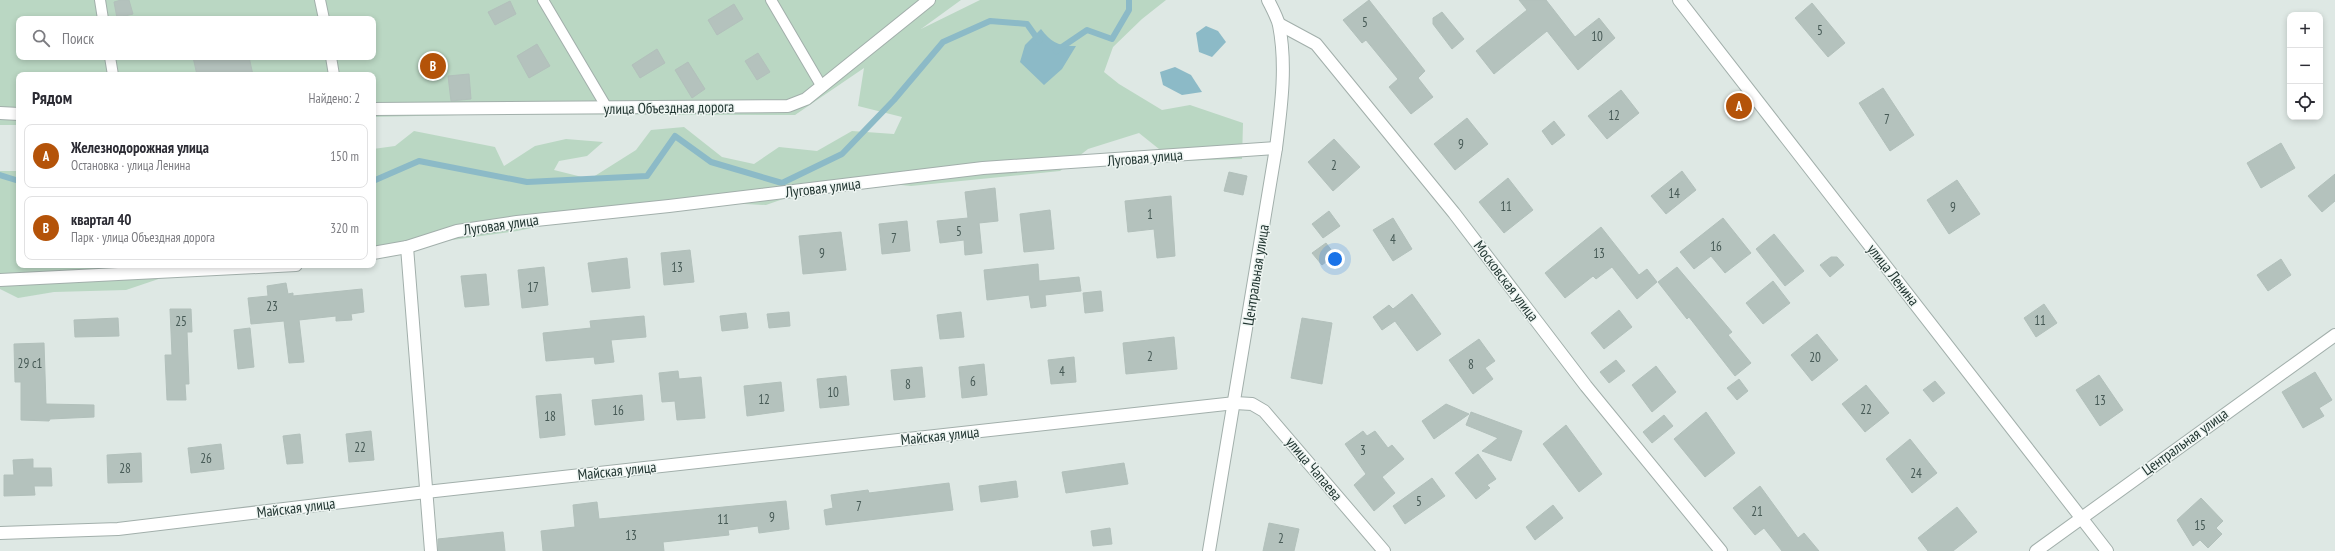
<!DOCTYPE html>
<html lang="ru">
<head>
<meta charset="utf-8">
<style>
  :root { --surface:#fff; --page:#f7f7f7; --text:#2b2b33; --muted:#7c7c81; --line:#e1e1e2; --accent:#b45309 }
  body { margin:0; font-family:"PT Sans Narrow",sans-serif; background:var(--page); color:var(--text) }
  .controls { position:absolute; right:12px; top:12px; display:grid; overflow:hidden; border-radius:8px; box-shadow:0 2px 6px #0003 }
  .controls button { width:36px; height:36px; display:grid; place-items:center; padding:0; border:0; border-bottom:1px solid var(--line); background:var(--surface); color:var(--text); font:20px sans-serif }
  .you { position:absolute; left:1335px; top:259px; width:14px; height:14px; margin:-10px; border:3px solid #fff; border-radius:50%; background:#1a73e8; box-shadow:0 0 0 6px #1a73e833 }
  .badge { display:grid; place-items:center; width:26px; height:26px; border-radius:50%; background:var(--accent); color:#fff; font-size:13px; font-weight:700 }
  .pin { position:absolute; translate:-50% -50%; border:2px solid #fff; box-shadow:0 1px 4px #0006 }
  .list { margin:0; padding:0; list-style:none }
  h2 { display:flex; justify-content:space-between; align-items:center; height:52px; margin:0; padding:0 16px; font-size:17px }
  h2 small { font-size:13px; font-weight:400; color:var(--muted) }
  .list li { display:grid; grid-template-columns:26px 1fr auto; gap:12px; align-items:center; box-sizing:border-box; height:64px; margin:0 8px 8px; padding:0 8px; border:1px solid var(--line); border-radius:8px }
  .list b { display:block; font-size:15px; white-space:nowrap }
  .list p { margin:0; font-size:13px; white-space:nowrap; color:var(--muted) }
  .list em { font-size:13px; font-style:normal; color:var(--muted) }
  .icon { flex:none; width:22px; height:22px; fill:none; stroke:currentColor; stroke-width:2; stroke-linecap:round; stroke-linejoin:round }
  .map { position:relative; flex:none; width:2335px; height:551px; overflow:hidden }
  .search { position:absolute; background:var(--surface); box-shadow:0 2px 6px #0003; left:16px; top:16px; width:360px; height:44px; display:flex; align-items:center; gap:10px; box-sizing:border-box; padding:0 14px; border-radius:8px; color:var(--muted); font-size:15px }
  .panel { position:absolute; background:var(--surface); box-shadow:0 2px 6px #0003; left:16px; top:72px; width:360px; height:196px; border-radius:8px }
  .map>svg:first-child { display:block }
</style>
</head>
<body>
<div class="map">
<svg width="2335" height="551" viewBox="0 0 2335 551">
  <rect width="100%" height="100%" fill="#dee8e4"/>
  <g fill="#bad7c3" fill-rule="evenodd">
    <path d="M 0,0 L 961,0 L 921,29 L 980,0 L 1166,0 L 1142,19 L 1113,47 L 1104,72 L 1119,84 L 1162,110 L 1190,105 L 1243,123 L 1242,159 L 1174,161 L 1139,133 L 1088,149 L 1060,171 L 911,186 L 840,179 L 766,205 L 665,200 L 517,231 L 373,251 L 373,149 L 395,146 L 414,131 L 495,147 L 504,166 L 535,146 L 566,139 L 603,142 L 587,156 L 559,161 L 554,170 L 590,179 L 636,150 L 651,130 L 684,127 L 722,157 L 754,164 L 779,147 L 817,151 L 852,131 L 894,134 L 902,117 L 858,106 L 864,68 L 795,115 L 501,114 L 373,117 L 373,75 L 19,75 L 19,125 L 0,125 ZM 19,19 L 373,19 L 373,57 L 19,57 Z"/>
    <polygon points="0,171 19,171 19,265 200,265 126,290 54,292 18,298 0,289"/>
  </g>
  <g fill="#8cbac7">
    <polygon points="1206,26 1218,31 1226,42 1212,57 1199,52 1196,33"/>
    <path d="M 1041,29 C 1051,42 1059,47 1076,46 L 1062,69 L 1044,85 L 1020,62 L 1025,45 Z"/>
    <polygon points="1175,67 1191,75 1202,92 1182,95 1163,85 1160,72"/>
  </g>
  <g fill="none" stroke-linecap="round" stroke-linejoin="round">
    <g stroke="#8cbac7" stroke-width="6">
      <polyline points="1056,51 1087,30 1112,39 1129,10 1129,0"/>
      <polyline points="0,175 19,181"/>
      <polyline points="373,181 419,161 527,182 647,176 675,136 711,162 782,183 842,154 894,100 943,42 990,21 1027,24 1039,41"/>
    </g>
  </g>
  <g fill="#b4c2bd" stroke="#b2c0bb">
    <polygon points="121,0 129,0 133,14 117,18 114,2"/>
    <polygon points="1369,0 1425,71 1418,78 1433,97 1411,114 1389,87 1398,79 1366,40 1362,43 1343,20"/>
    <polygon points="1519,0 1546,0 1575,37 1599,18 1615,38 1578,70 1547,31 1494,74 1476,51 1527,10"/>
    <polygon points="510,1 516,14 495,25 488,12"/>
    <polygon points="1812,3 1845,43 1828,57 1795,18"/>
    <polygon points="734,4 743,19 717,35 708,20"/>
    <polygon points="1442,12 1464,39 1452,49 1433,24 1433,18"/>
    <polygon points="537,44 550,66 529,78 517,56"/>
    <polygon points="657,49 665,63 640,78 632,65"/>
    <polygon points="758,53 770,72 757,80 745,61"/>
    <polygon points="193,57 249,57 253,75 197,75"/>
    <polygon points="688,62 705,89 692,98 675,70"/>
    <polygon points="469,74 471,99 451,101 448,76"/>
    <polygon points="1883,88 1914,135 1890,151 1859,103"/>
    <polygon points="1621,90 1639,113 1607,139 1588,116"/>
    <polygon points="1467,118 1488,144 1455,170 1434,144"/>
    <polygon points="1554,121 1565,135 1552,145 1542,131"/>
    <polygon points="1334,139 1360,167 1333,191 1308,162"/>
    <polygon points="2281,143 2295,168 2261,188 2247,163"/>
    <polygon points="1682,171 1696,190 1666,214 1651,196"/>
    <polygon points="1229,172 1247,176 1243,195 1224,191"/>
    <polygon points="2335,174 2335,201 2322,212 2308,196"/>
    <polygon points="1508,178 1533,210 1504,233 1479,202"/>
    <polygon points="1957,180 1980,214 1949,234 1927,200"/>
    <polygon points="995,188 998,221 979,223 982,253 965,255 964,240 940,243 937,221 968,218 965,192"/>
    <polygon points="1171,196 1175,256 1157,258 1154,229 1128,232 1125,201"/>
    <polygon points="1050,210 1054,249 1024,252 1020,214"/>
    <polygon points="1329,211 1340,226 1323,238 1312,224"/>
    <polygon points="1393,218 1412,249 1393,261 1373,230"/>
    <polygon points="1723,218 1751,253 1725,273 1711,256 1694,269 1680,252"/>
    <polygon points="907,221 910,251 882,254 879,224"/>
    <polygon points="1601,227 1639,275 1647,269 1657,282 1637,299 1612,267 1596,279 1593,276 1565,298 1545,273"/>
    <polygon points="841,232 846,270 803,274 799,236"/>
    <polygon points="1774,234 1804,271 1785,286 1756,249"/>
    <polygon points="1326,243 1335,255 1322,265 1312,253"/>
    <polygon points="690,250 694,282 664,285 661,253"/>
    <polygon points="1831,257 1837,257 1844,265 1830,277 1820,265"/>
    <polygon points="627,258 630,288 592,292 588,263"/>
    <polygon points="2281,259 2291,275 2268,291 2257,275"/>
    <polygon points="1038,264 1039,281 1079,277 1081,291 1045,295 1046,306 1031,308 1029,295 987,300 984,270"/>
    <polygon points="544,267 548,305 522,308 518,270"/>
    <polygon points="1677,267 1732,332 1728,335 1751,363 1735,376 1689,317 1687,319 1658,282"/>
    <polygon points="486,274 489,305 465,307 461,276"/>
    <polygon points="1773,281 1790,303 1763,324 1746,303"/>
    <polygon points="286,283 288,294 293,293 293,296 362,289 364,312 351,314 352,320 336,321 336,316 299,320 304,362 289,363 284,321 251,324 248,298 268,296 267,286"/>
    <polygon points="1101,291 1103,311 1085,313 1083,293"/>
    <polygon points="1412,294 1441,334 1417,351 1395,321 1382,330 1373,317 1389,305 1393,309"/>
    <polygon points="2044,304 2057,323 2036,337 2024,318"/>
    <polygon points="170,309 191,309 192,332 187,332 189,384 185,384 186,400 167,400 165,355 172,355"/>
    <polygon points="1619,310 1632,327 1604,349 1591,333"/>
    <polygon points="789,312 790,326 769,328 767,314"/>
    <polygon points="961,312 964,337 940,339 937,315"/>
    <polygon points="746,313 748,328 722,331 720,316"/>
    <polygon points="644,316 646,337 611,340 614,362 595,364 594,357 546,361 543,333 591,328 590,321"/>
    <polygon points="118,318 119,336 75,337 74,320"/>
    <polygon points="1302,318 1332,323 1322,384 1291,378"/>
    <polygon points="250,328 254,367 238,369 234,330"/>
    <polygon points="1817,334 1838,360 1812,381 1791,355"/>
    <polygon points="1174,337 1177,369 1126,374 1123,343"/>
    <polygon points="1479,339 1495,361 1485,368 1493,379 1473,394 1449,360"/>
    <polygon points="44,343 46,404 94,405 94,417 50,419 49,421 21,420 21,382 15,382 14,344"/>
    <polygon points="1074,357 1076,382 1051,384 1048,360"/>
    <polygon points="1616,360 1625,371 1609,383 1600,372"/>
    <polygon points="984,364 987,395 962,398 959,367"/>
    <polygon points="1656,366 1676,392 1652,412 1632,385"/>
    <polygon points="922,367 925,397 894,400 891,370"/>
    <polygon points="678,371 679,379 701,377 705,418 677,420 675,401 662,402 659,373"/>
    <polygon points="2315,372 2332,400 2319,408 2324,416 2303,428 2282,392"/>
    <polygon points="2099,375 2123,410 2100,426 2076,390"/>
    <polygon points="846,376 849,405 820,408 817,379"/>
    <polygon points="1739,379 1748,391 1737,400 1727,388"/>
    <polygon points="1935,381 1945,393 1933,402 1923,390"/>
    <polygon points="781,382 784,411 747,416 744,386"/>
    <polygon points="1866,385 1889,413 1865,432 1842,404"/>
    <polygon points="561,394 565,435 540,438 536,396"/>
    <polygon points="642,395 644,420 595,425 592,400"/>
    <polygon points="1446,404 1469,414 1434,439 1422,421"/>
    <polygon points="1471,412 1522,431 1511,461 1482,451 1498,438 1466,425"/>
    <polygon points="1706,412 1735,453 1705,477 1674,439"/>
    <polygon points="1664,415 1673,426 1652,443 1643,432"/>
    <polygon points="1566,425 1602,474 1579,492 1543,444"/>
    <polygon points="371,431 374,460 349,462 346,434"/>
    <polygon points="1363,431 1367,436 1375,431 1388,448 1392,445 1404,459 1382,477 1395,493 1374,511 1354,485 1366,474 1345,444"/>
    <polygon points="300,434 303,463 287,464 283,436"/>
    <polygon points="1910,439 1937,473 1912,493 1886,459"/>
    <polygon points="221,444 224,469 191,473 188,448"/>
    <polygon points="141,453 142,482 108,483 107,455"/>
    <polygon points="1478,454 1496,479 1487,485 1490,488 1476,499 1455,473"/>
    <polygon points="33,459 33,468 51,468 52,486 34,486 35,495 4,496 4,475 14,475 13,460"/>
    <polygon points="1124,463 1128,484 1066,493 1062,472"/>
    <polygon points="1432,478 1445,496 1405,524 1393,506"/>
    <polygon points="1016,481 1018,497 981,502 979,486"/>
    <polygon points="949,483 953,510 826,525 824,510 833,508 831,495 868,490 869,493"/>
    <polygon points="1760,486 1798,538 1804,533 1819,551 1782,551 1764,528 1755,535 1733,508"/>
    <polygon points="2201,498 2223,521 2216,528 2222,534 2208,548 2200,540 2193,546 2177,520"/>
    <polygon points="786,501 789,529 759,533 758,526 728,530 729,535 663,542 664,551 543,551 541,531 575,527 573,505 597,502 599,519"/>
    <polygon points="1553,505 1563,518 1535,540 1526,527"/>
    <polygon points="1957,507 1977,532 1953,551 1928,551 1918,538"/>
    <polygon points="1269,523 1299,529 1294,551 1263,551"/>
    <polygon points="1110,528 1112,544 1093,546 1091,531"/>
    <polygon points="503,532 505,551 438,551 438,539"/>
  </g>
  <g fill="none" stroke-linecap="round" stroke-linejoin="round">
    <defs>
      <g id="service">
        <polyline points="100,0 103,19"/>
        <polyline points="320,0 324,19"/>
        <polyline points="543,0 607,108"/>
        <polyline points="771,0 822,87"/>
        <polyline points="110,57 113,75"/>
        <polyline points="331,57 334,75"/>
      </g>
      <g id="minor">
        <polyline points="1279,24 1316,44 1454,213 1586,386 1721,551"/>
        <polyline points="373,109 788,106 806,99 929,0"/>
        <polyline points="0,113 19,114"/>
        <polyline points="407,247 431,551"/>
        <polyline points="373,253 407,247 457,231 517,222 669,206 983,168 1276,148"/>
        <polyline points="0,280 296,265"/>
        <polyline points="0,533 118,529 426,492 1235,403 1252,404 1264,411 1384,551"/>
        <polyline points="2036,551 2335,335"/>
      </g>
      <g id="tertiary">
        <polyline points="1679,0 2107,551"/>
        <path d="M 1209,551 L 1276,148 C 1281,108 1287,66 1279,25 C 1277,17 1272,8 1268,0"/>
      </g>
    </defs>
    <use href="#service" stroke="#a2afab" stroke-width="12"/>
    <use href="#minor" stroke="#a2afab" stroke-width="14"/>
    <use href="#tertiary" stroke="#a2afab" stroke-width="14"/>
    <use href="#service" stroke="#fff" stroke-width="10"/>
    <use href="#minor" stroke="#fff" stroke-width="12"/>
    <use href="#tertiary" stroke="#fff" stroke-width="12"/>
  </g>
  <g text-anchor="middle" stroke-width="3" stroke-linejoin="round" paint-order="stroke">
    <g font-size="13" fill="#465955">
      <text x="1365" y="27">5</text>
      <text x="1820" y="35">5</text>
      <text x="1597" y="41">10</text>
      <text x="1614" y="120">12</text>
      <text x="1887" y="124">7</text>
      <text x="1461" y="149">9</text>
      <text x="1334" y="170">2</text>
      <text x="1674" y="198">14</text>
      <text x="1506" y="211">11</text>
      <text x="1953" y="212">9</text>
      <text x="1150" y="219">1</text>
      <text x="959" y="236">5</text>
      <text x="894" y="243">7</text>
      <text x="1393" y="244">4</text>
      <text x="1716" y="251">16</text>
      <text x="822" y="258">9</text>
      <text x="1599" y="258">13</text>
      <text x="677" y="272">13</text>
      <text x="533" y="292">17</text>
      <text x="272" y="311">23</text>
      <text x="2040" y="325">11</text>
      <text x="181" y="326">25</text>
      <text x="1150" y="361">2</text>
      <text x="1815" y="362">20</text>
      <text x="30" y="368">29 с1</text>
      <text x="1471" y="369">8</text>
      <text x="1062" y="376">4</text>
      <text x="973" y="386">6</text>
      <text x="908" y="389">8</text>
      <text x="833" y="397">10</text>
      <text x="764" y="404">12</text>
      <text x="2100" y="405">13</text>
      <text x="1866" y="414">22</text>
      <text x="618" y="415">16</text>
      <text x="550" y="421">18</text>
      <text x="360" y="452">22</text>
      <text x="1363" y="455">3</text>
      <text x="206" y="463">26</text>
      <text x="125" y="473">28</text>
      <text x="1916" y="478">24</text>
      <text x="1419" y="506">5</text>
      <text x="859" y="511">7</text>
      <text x="1757" y="516">21</text>
      <text x="772" y="522">9</text>
      <text x="723" y="524">11</text>
      <text x="2200" y="530">15</text>
      <text x="631" y="540">13</text>
      <text x="1281" y="543">2</text>
    </g>
    <g font-size="15" fill="#223632" stroke="#eef5f2">
      <text transform="translate(669 108) rotate(-1)" y="5">улица Объездная дорога</text>
      <text transform="translate(1145 158) rotate(-5)" y="5">Луговая улица</text>
      <text transform="translate(823 188) rotate(-7)" y="5">Луговая улица</text>
      <text transform="translate(501 225) rotate(-8)" y="5">Луговая улица</text>
      <text transform="translate(1256 275) rotate(-81)" y="5">Центральная улица</text>
      <text transform="translate(1893 275) rotate(52)" y="5">улица Ленина</text>
      <text transform="translate(1506 281) rotate(53)" y="5">Московская улица</text>
      <text transform="translate(940 436) rotate(-6)" y="5">Майская улица</text>
      <text transform="translate(2185 442) rotate(-36)" y="5">Центральная улица</text>
      <text transform="translate(1314 469) rotate(50)" y="5">улица Чапаева</text>
      <text transform="translate(617 471) rotate(-6)" y="5">Майская улица</text>
      <text transform="translate(296 508) rotate(-7)" y="5">Майская улица</text>
    </g>
  </g>
</svg>
<div class="controls">
<button>+</button>
<button>−</button>
<button><svg class="icon" aria-label="locate" viewBox="0 0 24 24"><circle cx="12" cy="12" r="6"/><path d="M12 2v4M12 18v4M2 12h4M18 12h4"/></svg></button>
</div>
<div class="you"></div>
<div class="pin badge" style="left:1739px;top:106px">A</div>
<div class="pin badge" style="left:433px;top:66px">B</div>
<div class="search"><svg class="icon" aria-label="search" viewBox="0 0 24 24"><circle cx="10" cy="10" r="6"/><path d="M15 15l6 6"/></svg>Поиск</div>
<section class="panel">
<h2>Рядом<small>Найдено: 2</small></h2>
<ul class="list">
<li><span class="badge">A</span><div><b>Железнодорожная улица</b><p>Остановка · улица Ленина</p></div><em>150 m</em></li>
<li><span class="badge">B</span><div><b>квартал 40</b><p>Парк · улица Объездная дорога</p></div><em>320 m</em></li>
</ul>
</section>
</div>
</body>
</html>
